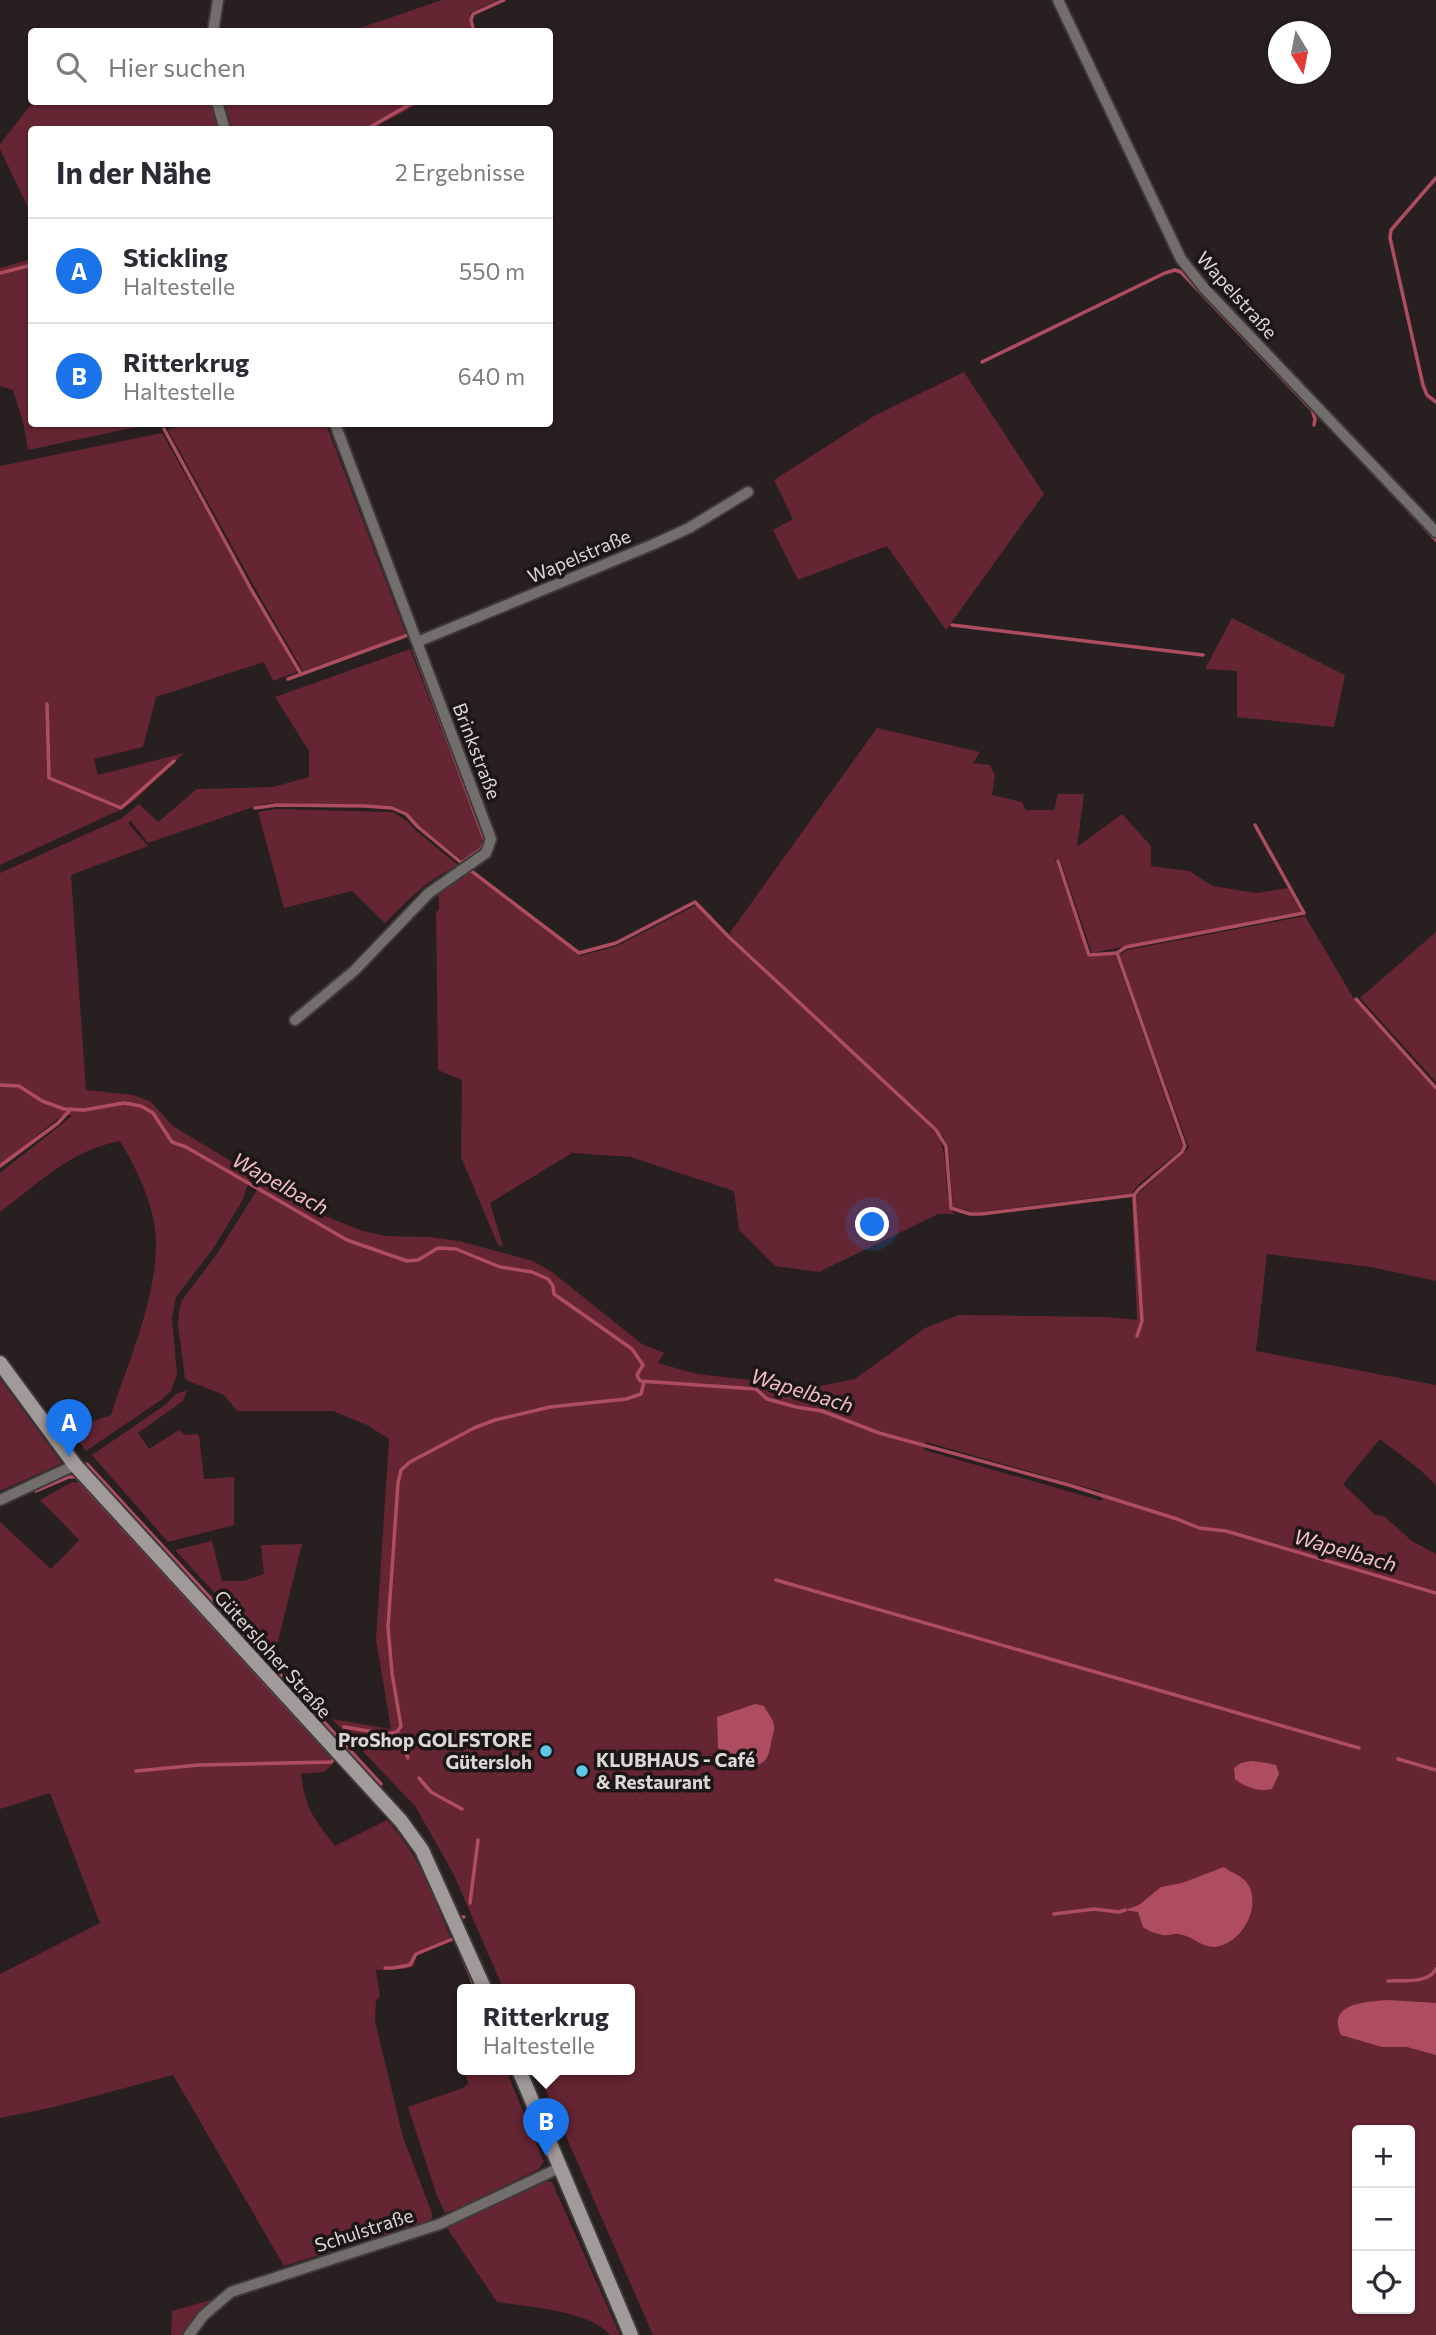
<!DOCTYPE html>
<html lang="de">
<head>
<meta charset="utf-8">
<style>
  :root { --surface:#fff; --page:#f2f2f3; --text:#2b2b33; --muted:#7c7c81; --line:#e1e1e2; --accent:#1a73e8 }
  body { margin:0; font-family:Commissioner,sans-serif; background:var(--page); color:var(--text) }
  .controls { position:absolute; right:21px; bottom:21px; display:grid; overflow:hidden; border-radius:7px; box-shadow:0 2px 5px #0004 }
  .controls button { width:63px; height:63px; display:grid; place-items:center; padding:0; border:0; border-bottom:2px solid var(--line); background:var(--surface); color:var(--text); font:35px sans-serif }
  .compass { position:absolute; left:1268px; top:21px; width:63px; height:63px; border-radius:50%; background:var(--surface); box-shadow:0 2px 5px #0004; rotate:170deg }
  .you { position:absolute; left:873px; top:1225px; width:24px; height:24px; margin:-18px; border:5px solid #fff; border-radius:50%; background:#1a73e8; box-shadow:0 0 0 10px #1a73e833 }
  .badge { display:grid; place-items:center; width:46px; height:46px; border-radius:50%; background:var(--accent); color:#fff; font-size:23px; font-weight:700 }
  .pin { position:absolute; translate:-50% -58px; filter:drop-shadow(0 2px 4px #0008) }
  .pin::after { content:''; position:absolute; top:37px; width:24px; height:21px; background:inherit; clip-path:polygon(0 0,100% 0,50% 100%) }
  .popup { position:absolute; left:457px; top:1984px; width:178px; height:91px; box-sizing:border-box; display:grid; place-content:center; border-radius:7px; background:var(--surface); filter:drop-shadow(0 2px 5px #0005); font-size:23px; white-space:nowrap; color:var(--muted) }
  .popup b { font-size:26px; color:var(--text) }
  .popup::after { content:''; position:absolute; left:50%; top:100%; margin-left:-14px; border:14px solid transparent; border-top-color:var(--surface) }
  .list { margin:0; padding:0; list-style:none }
  h2 { display:flex; justify-content:space-between; align-items:center; height:91px; margin:0; padding:0 28px; font-size:30px }
  h2 small { font-size:23px; font-weight:400; color:var(--muted) }
  .list li { display:grid; grid-template-columns:46px 1fr auto; gap:21px; align-items:center; box-sizing:border-box; height:105px; padding:0 28px; border-top:2px solid var(--line) }
  .list b { display:block; font-size:26px; white-space:nowrap }
  .list p { margin:0; font-size:23px; white-space:nowrap; color:var(--muted) }
  .list em { font-size:23px; font-style:normal; color:var(--muted) }
  .icon { flex:none; width:38px; height:38px; fill:none; stroke:currentColor; stroke-width:2; stroke-linecap:round; stroke-linejoin:round }
  .map { position:relative; flex:none; width:1436px; height:2335px; overflow:hidden }
  .search { position:absolute; background:var(--surface); box-shadow:0 2px 5px #0004; left:28px; top:28px; width:525px; height:77px; display:flex; align-items:center; gap:18px; box-sizing:border-box; padding:0 24px; border-radius:7px; color:var(--muted); font-size:26px }
  .panel { position:absolute; background:var(--surface); box-shadow:0 2px 5px #0004; left:28px; top:126px; width:525px; height:301px; border-radius:7px }
  .map>svg:first-child { display:block }
</style>
</head>
<body>
<div class="map">
<svg width="1436" height="2335" viewBox="0 0 1436 2335">
  <rect width="100%" height="100%" fill="#271f20"/>
  <g fill="#652532" fill-rule="evenodd">
    <polygon points="442,0 498,0 470,13 471,31 351,31"/>
    <polygon points="33,102 211,102 218,129 32,130 31,214 0,149 0,144"/>
    <polygon points="224,102 422,102 371,129 232,129"/>
    <polygon points="31,259 32,424 151,424 28,450 23,422 13,390 0,386 0,268"/>
    <polygon points="964,372 1044,494 946,630 887,546 798,580 773,530 793,519 774,480 874,416"/>
    <polygon points="187,424 326,424 406,634 303,671 255,588 168,430"/>
    <polygon points="162,433 297,672 273,681 264,662 156,697 143,747 94,759 98,775 184,753 135,800 120,810 0,865 0,466"/>
    <polygon points="1232,618 1345,675 1334,727 1237,717 1237,671 1205,669"/>
    <path d="M 410,649 L 482,836 L 482,846 L 462,860 L 418,825 L 406,812 L 392,806 L 276,803 L 262,804 L 148,843 L 131,821 L 128,823 L 148,846 L 71,875 L 86,1090 L 133,1095 L 150,1101 L 173,1126 L 252,1174 L 242,1201 L 213,1249 L 176,1297 L 172,1318 L 177,1374 L 171,1391 L 161,1400 L 86,1451 L 70,1429 L 111,1415 C 129,1359 156,1301 156,1242 C 156,1209 137,1169 120,1141 C 71,1150 39,1183 0,1212 L 0,1173 L 72,1116 L 65,1114 L 56,1120 L 0,1166 L 0,873 L 122,818 L 139,804 L 158,822 L 197,789 L 273,787 L 309,777 L 309,751 L 275,697 Z"/>
    <polygon points="877,728 980,752 973,763 990,765 995,775 992,795 1022,802 1026,810 1054,810 1058,794 1084,794 1077,847 1122,814 1151,846 1151,866 1189,871 1213,886 1256,893 1288,888 1301,912 1092,953 1060,859 1055,859 1088,957 1115,954 1183,1148 1138,1185 1132,1193 980,1212 971,1212 953,1206 948,1145 943,1136 729,934"/>
    <path d="M 276,809 L 393,812 L 408,822 L 414,829 L 459,866 C 429,876 407,902 385,923 L 352,891 L 284,908 L 258,812 Z"/>
    <path d="M 467,870 L 580,956 L 617,946 L 696,905 L 938,1135 C 950,1157 942,1198 954,1214 L 938,1214 L 819,1272 L 775,1266 L 739,1230 L 734,1191 L 631,1157 L 572,1153 L 490,1203 L 503,1246 L 498,1245 L 461,1157 L 462,1080 L 438,1070 L 436,912 L 439,910 L 439,889 Z"/>
    <path d="M 1305,916 L 1354,999 L 1436,1091 L 1436,1281 L 1371,1267 L 1267,1254 L 1256,1351 L 1436,1385 L 1436,1485 L 1419,1469 L 1380,1439 L 1343,1484 L 1374,1514 L 1385,1517 L 1412,1541 L 1436,1554 L 1436,2335 L 653,2335 L 537,2070 L 630,2070 L 630,1990 L 504,1990 L 453,1873 L 415,1806 L 332,1719 L 391,1729 L 376,1640 L 389,1439 L 367,1425 L 333,1411 L 237,1411 L 224,1395 L 188,1381 L 185,1378 L 178,1325 L 179,1311 L 182,1300 L 217,1254 L 265,1177 L 322,1215 L 363,1231 L 386,1236 L 429,1237 L 459,1241 L 533,1261 L 552,1272 L 642,1344 L 664,1353 L 658,1363 L 697,1374 L 815,1387 L 855,1379 L 925,1328 L 959,1315 L 1107,1317 L 1137,1320 L 1132,1199 L 1189,1148 L 1119,955 L 1127,950 ZM 926,1442 L 1102,1492 L 1102,1501 L 924,1450 ZM 1357,2130 L 1410,2130 L 1410,2309 L 1357,2309 Z"/>
    <polygon points="1436,932 1436,1082 1360,998"/>
    <polygon points="0,1379 62,1463 0,1491"/>
    <polygon points="187,1390 183,1401 138,1433 149,1449 179,1430 185,1435 197,1434 199,1436 204,1479 234,1477 234,1525 168,1542 92,1455 165,1405 176,1394"/>
    <path d="M 72,1482 L 83,1483 L 334,1763 L 324,1772 L 301,1774 C 306,1811 313,1817 335,1846 L 387,1820 C 421,1858 432,1894 452,1941 L 416,1956 L 414,1966 L 404,1969 L 376,1970 L 380,1997 L 376,2001 L 375,2021 L 403,2137 L 432,2213 L 432,2218 L 428,2221 L 284,2266 L 173,2075 L 54,2107 L 0,2118 L 0,1974 L 100,1923 L 50,1793 L 0,1809 L 0,1522 L 51,1569 L 79,1540 L 40,1500 Z"/>
    <polygon points="212,1541 222,1581 243,1581 264,1574 261,1545 302,1544 274,1657 175,1550"/>
    <polygon points="465,2070 506,2070 544,2162 539,2169 463,2206 445,2213 437,2196 408,2107 463,2088 468,2084"/>
    <path d="M 545,2181 L 552,2182 L 620,2335 L 610,2335 C 590,2311 529,2307 497,2302 L 447,2228 Z"/>
    <polygon points="217,2298 184,2335 171,2335 172,2311"/>
  </g>
  <g fill="#ae4d5f">
    <path d="M 755,1704 L 764,1706 C 767,1712 773,1719 774,1725 C 775,1731 772,1737 771,1742 C 768,1780 737,1764 718,1748 L 717,1717 Z"/>
    <path d="M 1250,1761 C 1254,1761 1274,1764 1276,1765 L 1279,1774 L 1272,1789 C 1259,1792 1246,1788 1235,1779 L 1234,1768 L 1241,1763 Z"/>
    <path d="M 1224,1867 C 1233,1874 1243,1875 1249,1886 C 1261,1910 1240,1945 1214,1947 C 1201,1947 1191,1935 1178,1934 C 1175,1933 1171,1935 1168,1935 C 1160,1936 1148,1931 1143,1927 L 1138,1912 L 1125,1910 L 1139,1905 L 1161,1887 L 1182,1883 Z"/>
    <path d="M 1388,2000 L 1436,2003 L 1436,2055 L 1407,2047 L 1382,2047 L 1341,2035 C 1326,2002 1368,2002 1388,2000 Z"/>
  </g>
  <g fill="none" stroke-linecap="round" stroke-linejoin="round">
    <g stroke="#ae4d5f" stroke-width="3.5">
      <polyline points="474,32 471,20 473,14 504,0"/>
      <polyline points="365,130 414,102"/>
      <polyline points="1436,178 1391,230 1390,238 1423,385 1427,395 1436,402"/>
      <polyline points="0,273 32,265"/>
      <polyline points="982,362 1165,273 1175,270 1181,272 1312,410 1315,419 1314,425"/>
      <polyline points="164,429 251,589 301,674"/>
      <polyline points="1361,460 1436,540"/>
      <polyline points="952,625 1203,655"/>
      <polyline points="414,650 485,841 481,849 461,863"/>
      <polyline points="288,679 408,635"/>
      <polyline points="47,704 49,778 121,808 174,761"/>
      <polyline points="255,808 277,805 365,806 392,808 406,814 418,827 463,864"/>
      <polyline points="1058,861 1089,955 1117,953"/>
      <polyline points="470,870 579,953 616,943 695,902 728,936 936,1130 946,1146 951,1208 970,1214 981,1214 1134,1195"/>
      <polyline points="1356,999 1436,1088"/>
      <polyline points="0,1085 19,1086 42,1101 64,1109 84,1110 124,1103 141,1106 153,1113 172,1142 186,1147 347,1240 407,1261 418,1260 438,1248 456,1249 500,1267 532,1272 548,1279 553,1286 554,1294 632,1349 643,1365 637,1375 640,1381 756,1389 767,1399 796,1407 822,1411 879,1433 1069,1485 1177,1519 1199,1528 1226,1531 1436,1593"/>
      <polyline points="0,1166 58,1123 71,1109"/>
      <polyline points="1137,1336 1142,1321 1134,1195 1139,1189 1182,1152 1185,1146 1117,953 1126,947 1304,913 1255,825"/>
      <polyline points="87,1464 381,1784"/>
      <polyline points="36,1491 69,1477 76,1477 334,1759 331,1762 199,1765 136,1771"/>
      <polyline points="776,1580 1359,1748"/>
      <polyline points="344,1727 387,1734 397,1732 401,1726 392,1673 388,1627 398,1483 401,1470 410,1462 474,1428 495,1420 550,1407 626,1399 641,1394 644,1382"/>
      <polyline points="404,1748 408,1758"/>
      <polyline points="1398,1759 1436,1770"/>
      <polyline points="419,1778 431,1792 462,1809"/>
      <polyline points="470,1903 478,1840"/>
      <polyline points="1054,1914 1094,1909 1119,1912 1125,1910"/>
      <polyline points="462,1917 464,1917"/>
      <polyline points="462,1956 476,1990"/>
      <polyline points="385,1968 393,1968 410,1965 416,1954 455,1938"/>
      <path d="M 1388,1981 C 1403,1980 1428,1984 1436,1969"/>
    </g>
    <defs>
      <g id="street">
        <polyline points="1058,0 1181,259 1204,288 1436,532"/>
        <polyline points="213,32 218,0"/>
        <polyline points="217,102 225,130"/>
        <polyline points="417,642 654,544 689,528 748,492"/>
        <polyline points="295,1020 354,971 429,893 486,853 491,839 335,424"/>
        <polyline points="0,1500 75,1465"/>
        <polyline points="189,2335 203,2316 231,2292 440,2224 559,2168"/>
      </g>
      <g id="secondary">
        <polyline points="0,1363 75,1465 401,1821 422,1850 485,1990"/>
        <polyline points="519,2070 631,2335"/>
      </g>
    </defs>
    <use href="#street" stroke="#40393a" stroke-width="14"/>
    <use href="#secondary" stroke="#40393a" stroke-width="18"/>
    <use href="#street" stroke="#726e6e" stroke-width="10"/>
    <use href="#secondary" stroke="#a09a9a" stroke-width="14"/>
  </g>
  <g fill="#5cc7e8" stroke="#1d1617" stroke-width="2.5">
    <circle cx="546" cy="1751" r="7"/>
    <circle cx="582" cy="1771" r="7"/>
  </g>
  <g text-anchor="middle" stroke-width="7" stroke-linejoin="round" paint-order="stroke">
    <g font-size="19" fill="#dcd7d7" stroke="#1d1617">
      <text transform="translate(1237 295) rotate(48)" y="7">Wapelstraße</text>
      <text transform="translate(579 556) rotate(-23)" y="7">Wapelstraße</text>
      <text transform="translate(477 751) rotate(69)" y="7">Brinkstraße</text>
      <text transform="translate(273 1654) rotate(48)" y="7">Gütersloher Straße</text>
      <text transform="translate(364 2230) rotate(-18)" y="7">Schulstraße</text>
    </g>
    <g font-size="19" font-weight="bold" fill="#dcd7d7" stroke="#1d1617" text-anchor="end">
      <text x="532" y="1747">ProShop GOLFSTORE<tspan x="532" dy="22">Gütersloh</tspan></text>
      <text x="596" y="1767" text-anchor="start">KLUBHAUS - Café<tspan x="596" dy="22">&amp; Restaurant</tspan></text>
    </g>
    <g font-size="21" font-style="italic" fill="#f4bdc4" stroke="#1d1617">
      <text transform="translate(280 1184) rotate(29)" y="7">Wapelbach</text>
      <text transform="translate(802 1391) rotate(17)" y="7">Wapelbach</text>
      <text transform="translate(1345 1551) rotate(16)" y="7">Wapelbach</text>
    </g>
  </g>
</svg>
<div class="controls">
<button>+</button>
<button>−</button>
<button><svg class="icon" aria-label="locate" viewBox="0 0 24 24"><circle cx="12" cy="12" r="6"/><path d="M12 2v4M12 18v4M2 12h4M18 12h4"/></svg></button>
</div>
<svg class="compass" viewBox="-18 -18 36 36"><path d="M0-13l5 13h-10z" fill="#e53935"/><path d="M0 13l5-13h-10z" fill="#7c7c81"/></svg>
<div class="you"></div>
<div class="pin badge" style="left:69px;top:1457px">A</div>
<div class="pin badge" style="left:546px;top:2156px">B</div>
<div class="popup"><b>Ritterkrug</b>Haltestelle</div>
<div class="search"><svg class="icon" aria-label="search" viewBox="0 0 24 24"><circle cx="10" cy="10" r="6"/><path d="M15 15l6 6"/></svg>Hier suchen</div>
<section class="panel">
<h2>In der Nähe<small>2 Ergebnisse</small></h2>
<ul class="list">
<li><span class="badge">A</span><div><b>Stickling</b><p>Haltestelle</p></div><em>550 m</em></li>
<li><span class="badge">B</span><div><b>Ritterkrug</b><p>Haltestelle</p></div><em>640 m</em></li>
</ul>
</section>
</div>
</body>
</html>
